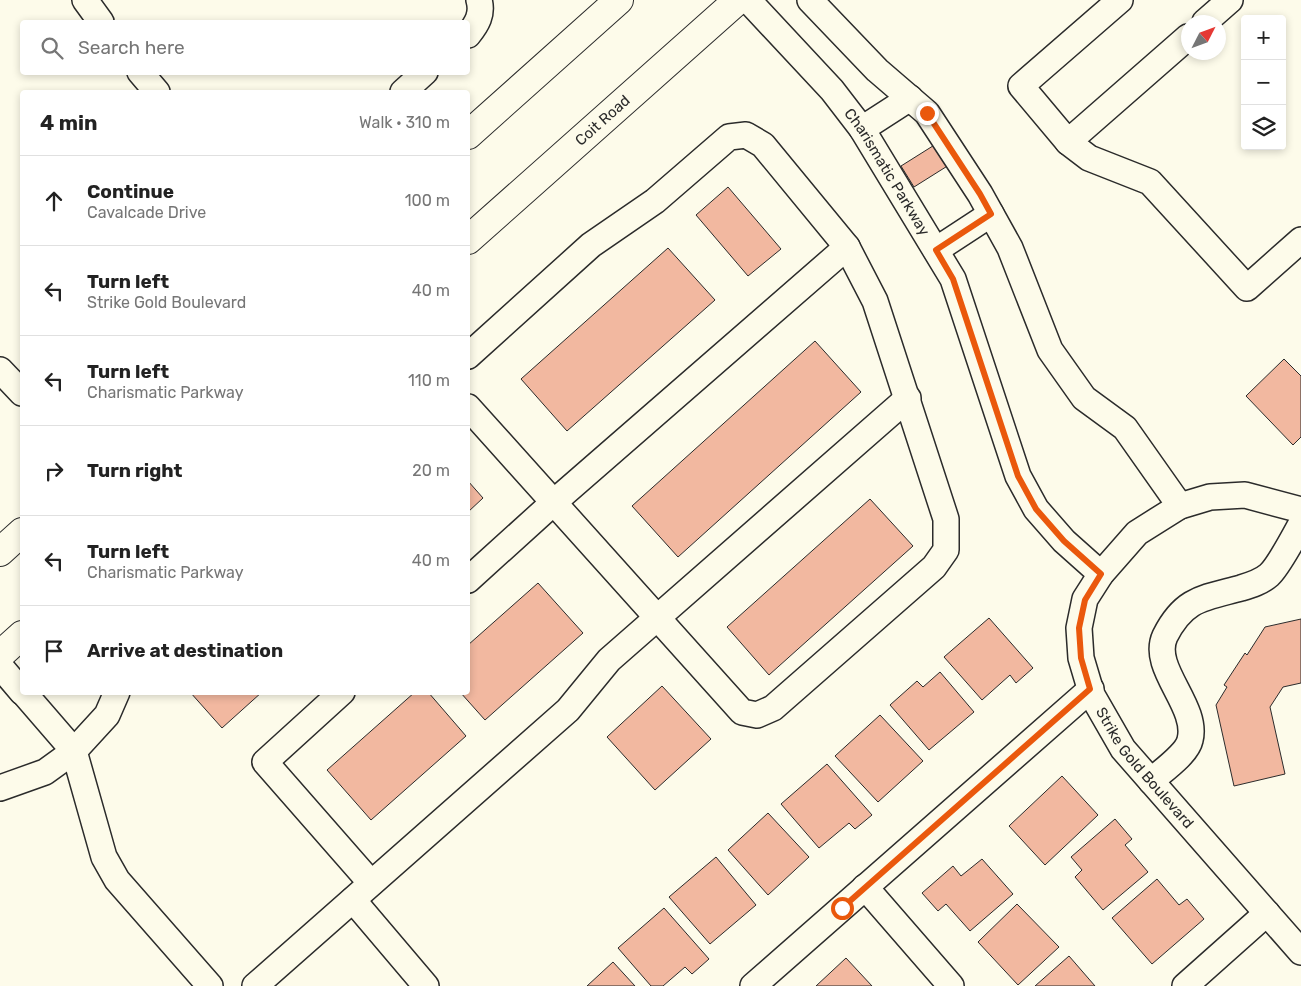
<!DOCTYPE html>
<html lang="en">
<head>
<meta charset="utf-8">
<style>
  :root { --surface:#fff; --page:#f6f6f6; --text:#222; --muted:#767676; --line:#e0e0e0 }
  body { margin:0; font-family:Rubik,sans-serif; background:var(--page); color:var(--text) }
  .controls { position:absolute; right:15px; top:15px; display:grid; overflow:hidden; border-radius:5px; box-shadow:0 2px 8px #0003 }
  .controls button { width:45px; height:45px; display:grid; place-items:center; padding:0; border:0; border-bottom:1px solid var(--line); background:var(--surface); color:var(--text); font:25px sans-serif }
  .compass { position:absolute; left:1181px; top:15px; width:45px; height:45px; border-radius:50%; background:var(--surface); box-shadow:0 2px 8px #0003; rotate:48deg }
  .stop { position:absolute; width:15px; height:15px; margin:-11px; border:4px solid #ea580c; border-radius:50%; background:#fff }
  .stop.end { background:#ea580c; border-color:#fff; box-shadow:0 1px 5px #0008 }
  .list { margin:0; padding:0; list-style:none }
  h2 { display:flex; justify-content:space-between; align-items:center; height:65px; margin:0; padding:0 20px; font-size:21px }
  h2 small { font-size:16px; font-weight:400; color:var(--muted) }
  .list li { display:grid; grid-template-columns:32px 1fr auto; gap:15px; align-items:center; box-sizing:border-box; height:90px; padding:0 20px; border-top:1px solid var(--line) }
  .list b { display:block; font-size:19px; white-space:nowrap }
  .list p { margin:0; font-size:16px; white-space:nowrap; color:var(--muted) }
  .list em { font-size:16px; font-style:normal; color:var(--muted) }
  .icon { flex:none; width:28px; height:28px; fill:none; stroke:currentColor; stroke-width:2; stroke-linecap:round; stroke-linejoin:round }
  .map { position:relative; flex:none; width:1301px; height:986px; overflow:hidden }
  .search { position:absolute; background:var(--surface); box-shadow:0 2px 8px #0003; left:20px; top:20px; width:450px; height:55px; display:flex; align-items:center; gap:12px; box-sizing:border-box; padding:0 18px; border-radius:5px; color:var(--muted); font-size:19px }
  .panel { position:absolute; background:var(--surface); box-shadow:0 2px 8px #0003; left:20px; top:90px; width:450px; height:605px; border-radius:5px }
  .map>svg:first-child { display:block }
</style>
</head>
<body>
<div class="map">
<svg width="1301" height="986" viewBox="0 0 1301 986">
  <rect width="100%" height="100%" fill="#fdfbea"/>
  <g fill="#f2b8a0" stroke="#2b2b2b">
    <polygon points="936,144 949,165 914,187 901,166"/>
    <polygon points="728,187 781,249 748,276 696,215"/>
    <polygon points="668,248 715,300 567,431 521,379"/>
    <polygon points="815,341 861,392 678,557 632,506"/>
    <polygon points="1284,359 1301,376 1301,437 1293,445 1246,396"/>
    <polygon points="468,481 483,498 468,512"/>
    <polygon points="870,499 913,546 769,675 727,627"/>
    <polygon points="538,583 583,633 485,720 460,692 468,692 468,645"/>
    <polygon points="989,618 1033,668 1016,683 1010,675 982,700 944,657"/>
    <polygon points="1301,619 1301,683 1283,687 1270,707 1285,774 1234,786 1216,705 1227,687 1224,685 1245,653 1247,655 1265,627"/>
    <polygon points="940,672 974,712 929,750 890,705 917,681 923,687"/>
    <polygon points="662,686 711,739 655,790 607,737"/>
    <polygon points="190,692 262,692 222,728"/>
    <polygon points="415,692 428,692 466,736 371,820 327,770"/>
    <polygon points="880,715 923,761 878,802 835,756"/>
    <polygon points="827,764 872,815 855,829 849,823 819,848 781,804"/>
    <polygon points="1062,776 1098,815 1045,865 1009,826"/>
    <polygon points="768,813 809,857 768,895 728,850"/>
    <polygon points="1115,819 1132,839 1125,845 1148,872 1103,910 1075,877 1082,870 1071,857"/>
    <polygon points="716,857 756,905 710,944 669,897"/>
    <polygon points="982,859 1013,894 970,931 946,904 938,911 922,893 953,866 961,876"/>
    <polygon points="1157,879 1179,905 1187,899 1204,919 1152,964 1112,918"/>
    <polygon points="1017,904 1059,947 1018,985 978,942"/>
    <polygon points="664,908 709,959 692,974 685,967 663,986 651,986 618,948"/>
    <polygon points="1069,956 1095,986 1035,986"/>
    <polygon points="846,958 872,986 816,986"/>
    <polygon points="613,962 635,986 587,986"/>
  </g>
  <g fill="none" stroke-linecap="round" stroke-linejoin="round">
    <defs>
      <g id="minor">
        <polyline points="85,0 101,22"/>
        <path id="s1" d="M 748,0 L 832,90 L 862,129 L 953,279 L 1018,476 L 1036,509 L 1064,541 L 1101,574"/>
        <polyline points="810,0 877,70 927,113 980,194 1010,248 1050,350 1084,398 1125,428 1180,506"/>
        <polyline points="1120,0 1021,86 1068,142 1188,37"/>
        <polyline points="1205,22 1230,0"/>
        <path d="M 468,35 C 477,24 483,14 479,0"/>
        <polyline points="140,72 157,92"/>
        <polyline points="403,92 425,72"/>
        <polyline points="862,129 910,98"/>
        <polyline points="1068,142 1089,158 1150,182 1247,288 1301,240"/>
        <polyline points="936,250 991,214"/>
        <polyline points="468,356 591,245 655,201 729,137 746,135 763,145 847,247 875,301 946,519 946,550 934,567 773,708 757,715 742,712 468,407"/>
        <polyline points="0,370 22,393"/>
        <path id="s2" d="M 1301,510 L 1245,495 L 1210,497 L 1180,506 L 1137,533 L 1101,574 L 1085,599 L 1079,628 L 1081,658 L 1092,695 L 1123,749 L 1301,952"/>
        <polyline points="468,580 553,503 847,247"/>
        <polyline points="0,666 22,692"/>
        <polyline points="117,692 107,715 74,751 104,857 117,880 210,986"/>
        <polyline points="342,692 265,762 371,883"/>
        <path d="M 1151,781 C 1162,771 1187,754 1190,740 C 1199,706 1150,668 1165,636 C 1184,598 1204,598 1241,588 C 1251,585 1261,582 1269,575 C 1278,567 1294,537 1301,524"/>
        <polyline points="0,788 45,772 74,751 23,692"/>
        <polyline points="865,887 951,986"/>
        <polyline points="353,900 426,986"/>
        <polyline points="255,986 568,710 609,660 908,398"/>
        <polyline points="753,986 1091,689"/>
        <polyline points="1185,986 1267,913"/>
      </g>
      <g id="major">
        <polyline points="468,135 619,0"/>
        <path id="s3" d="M 468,240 L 738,0"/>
        <polyline points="0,552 22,532"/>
        <polyline points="0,655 22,635"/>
      </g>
    </defs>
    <use href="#minor" stroke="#2b2b2b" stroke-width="28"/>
    <use href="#major" stroke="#2b2b2b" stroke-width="30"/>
    <use href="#minor" stroke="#fdfbea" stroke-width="25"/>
    <use href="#major" stroke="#fdfbea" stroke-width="28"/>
  </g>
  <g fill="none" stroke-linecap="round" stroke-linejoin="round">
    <polyline stroke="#ea580c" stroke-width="6" points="842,908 1090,689 1081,658 1079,628 1085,600 1101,574 1064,541 1036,509 1018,476 953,279 936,250 991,214 980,194 927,113"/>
  </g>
  <g text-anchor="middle" stroke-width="4" stroke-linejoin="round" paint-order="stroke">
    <g font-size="15" fill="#2b2b2b" stroke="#fdfbea">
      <text dy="5" stroke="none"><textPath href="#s3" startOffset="180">Coit Road</textPath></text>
      <text dy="5" stroke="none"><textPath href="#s1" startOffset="222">Charismatic Parkway</textPath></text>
      <text dy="5" stroke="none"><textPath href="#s2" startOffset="448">Strike Gold Boulevard</textPath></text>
    </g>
  </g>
</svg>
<div class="controls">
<button>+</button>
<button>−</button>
<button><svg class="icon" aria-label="layers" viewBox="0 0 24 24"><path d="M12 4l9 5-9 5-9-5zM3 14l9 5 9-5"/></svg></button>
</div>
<svg class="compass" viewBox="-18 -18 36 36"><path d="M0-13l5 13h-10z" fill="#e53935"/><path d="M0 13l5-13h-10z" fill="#767676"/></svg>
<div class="stop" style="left:842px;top:908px"></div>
<div class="stop end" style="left:927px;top:113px"></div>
<div class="search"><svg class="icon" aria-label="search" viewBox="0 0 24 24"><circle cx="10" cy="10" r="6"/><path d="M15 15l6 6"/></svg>Search here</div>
<section class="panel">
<h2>4 min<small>Walk · 310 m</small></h2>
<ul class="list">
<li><svg class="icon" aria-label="ahead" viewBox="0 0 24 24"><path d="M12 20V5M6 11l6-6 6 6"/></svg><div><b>Continue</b><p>Cavalcade Drive</p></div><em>100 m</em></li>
<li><svg class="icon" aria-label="left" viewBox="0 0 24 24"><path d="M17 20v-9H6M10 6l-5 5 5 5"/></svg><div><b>Turn left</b><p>Strike Gold Boulevard</p></div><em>40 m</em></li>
<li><svg class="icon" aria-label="left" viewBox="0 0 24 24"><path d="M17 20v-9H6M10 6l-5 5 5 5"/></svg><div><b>Turn left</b><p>Charismatic Parkway</p></div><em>110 m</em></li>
<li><svg class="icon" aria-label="right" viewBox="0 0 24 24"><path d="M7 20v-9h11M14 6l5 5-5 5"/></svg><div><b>Turn right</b></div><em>20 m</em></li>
<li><svg class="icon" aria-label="left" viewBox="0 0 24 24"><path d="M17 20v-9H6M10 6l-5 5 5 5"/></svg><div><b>Turn left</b><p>Charismatic Parkway</p></div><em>40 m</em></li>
<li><svg class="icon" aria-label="arrive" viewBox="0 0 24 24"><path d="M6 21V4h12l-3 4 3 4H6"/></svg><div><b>Arrive at destination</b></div></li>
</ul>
</section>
</div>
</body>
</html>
